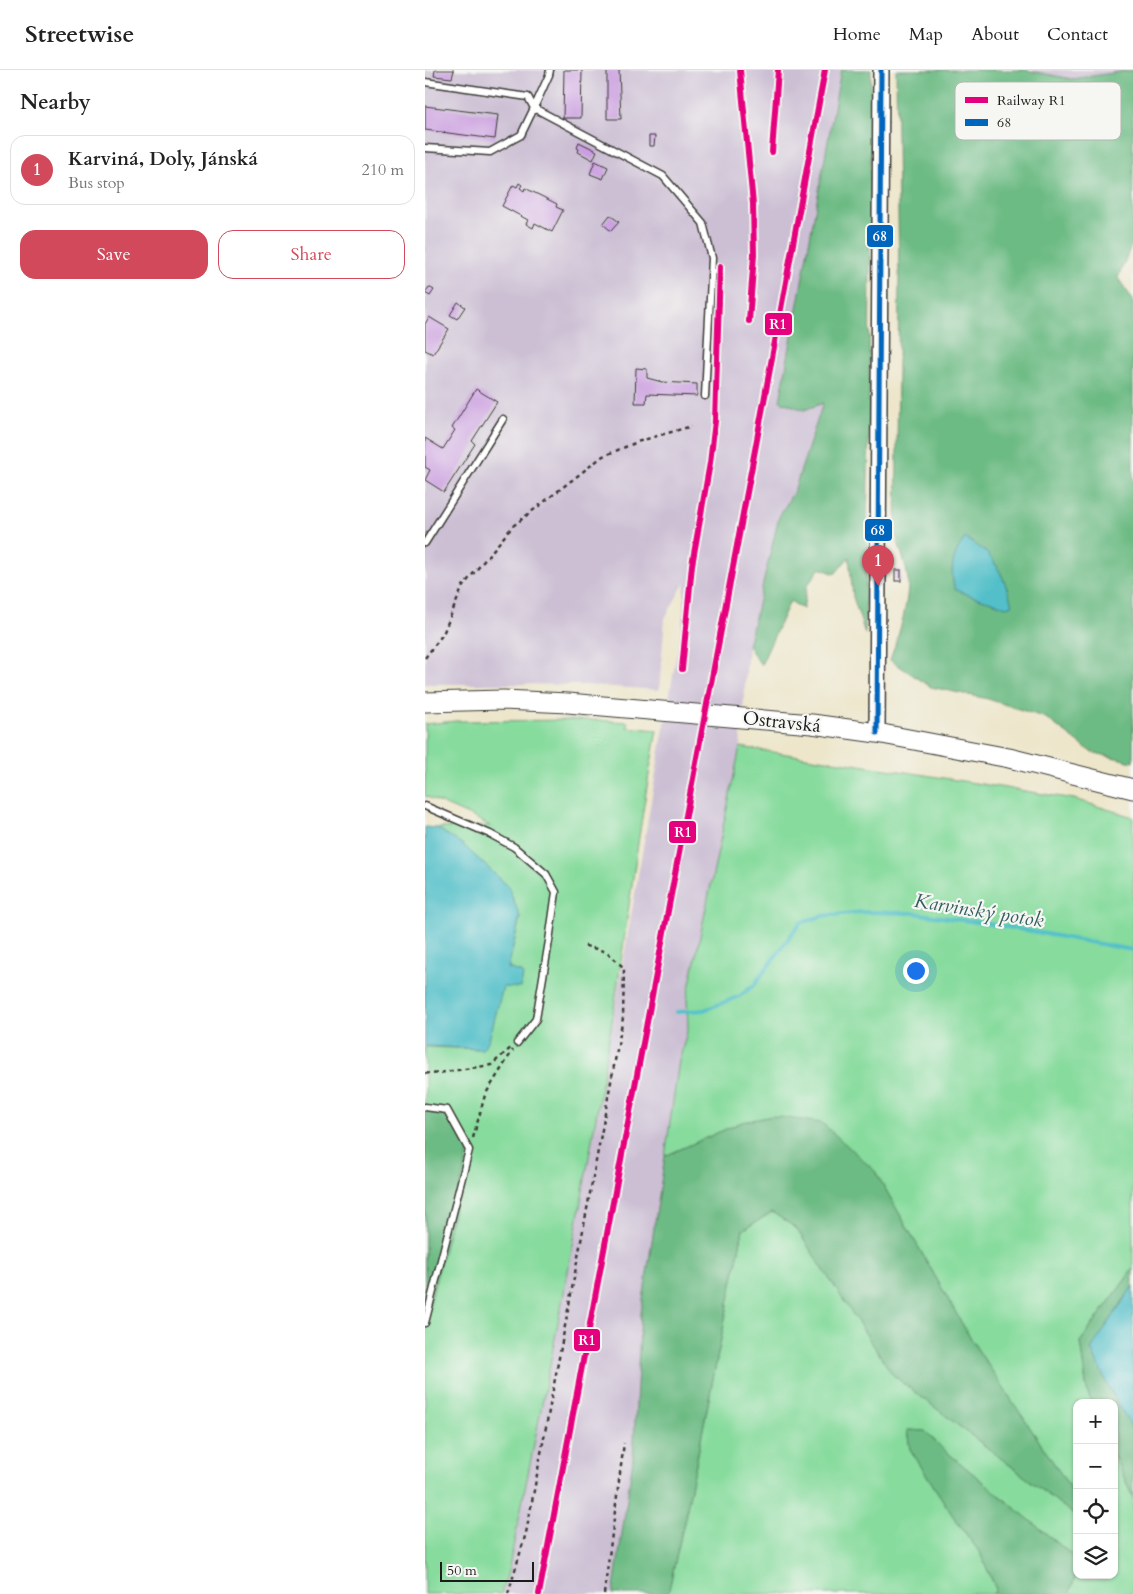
<!DOCTYPE html>
<html lang="en">
<head>
<meta charset="utf-8">
<style>
  :root { --surface:#fff; --page:#f6f6f6; --text:#222; --muted:#767676; --line:#e0e0e0; --accent:#d1495b }
  body { margin:0; font-family:Cardo,serif; background:var(--page); color:var(--text) }
  .controls { position:absolute; right:15px; bottom:15px; display:grid; overflow:hidden; border-radius:10px; box-shadow:0 1px 4px #0004 }
  .controls button { width:45px; height:45px; display:grid; place-items:center; padding:0; border:0; border-bottom:1px solid var(--line); background:var(--surface); color:var(--text); font:25px sans-serif }
  .scale { position:absolute; left:15px; bottom:12px; width:94px; box-sizing:border-box; padding-left:5px; border:2px solid #1c1c1c; border-top:0; font-size:14px; line-height:18px; white-space:nowrap; color:#1c1c1c; -webkit-text-stroke:4px #f6f6f2; paint-order:stroke }
  .you { position:absolute; left:490px; top:900px; width:18px; height:18px; margin:-12px; border:4px solid #fff; border-radius:50%; background:#1a73e8; box-shadow:0 0 0 8px #1a73e833 }
  .badge { display:grid; place-items:center; width:32px; height:32px; border-radius:50%; background:var(--accent); color:#fff; font-size:16px; font-weight:700 }
  .pin { position:absolute; translate:-50% -41px; filter:drop-shadow(0 1px 2px #0008) }
  .pin::after { content:''; position:absolute; top:26px; width:18px; height:15px; background:inherit; clip-path:polygon(0 0,100% 0,50% 100%) }
  .list { margin:0; padding:0; list-style:none }
  h2 { display:flex; justify-content:space-between; align-items:center; height:65px; margin:0; padding:0 20px; font-size:21px }
  h2 small { font-size:16px; font-weight:400; color:var(--muted) }
  .list li { display:grid; grid-template-columns:32px 1fr auto; gap:15px; align-items:center; box-sizing:border-box; height:70px; margin:0 10px 10px; padding:0 10px; border:1px solid var(--line); border-radius:15px }
  .list b { display:block; font-size:19px; white-space:nowrap }
  .list p { margin:0; font-size:16px; white-space:nowrap; color:var(--muted) }
  .list em { font-size:16px; font-style:normal; color:var(--muted) }
  .actions { display:flex; gap:10px; padding:15px 20px }
  .actions a { flex:1; padding:11px 0; border:1px solid var(--accent); border-radius:15px; text-align:center; font-size:18px; color:var(--accent) }
  .actions .main { background:var(--accent); color:#fff }
  .icon { flex:none; width:28px; height:28px; fill:none; stroke:currentColor; stroke-width:2; stroke-linecap:round; stroke-linejoin:round }
  .map { position:relative; flex:none; width:708px; height:1524px; overflow:hidden }
  header { display:flex; align-items:center; gap:30px; box-sizing:border-box; height:70px; padding:0 25px; background:var(--surface); border-bottom:1px solid var(--line) }
  header strong { font-size:24px }
  nav { display:flex; gap:28px; margin-inline-start:auto; font-size:18px }
  main { display:flex }
  aside { flex:1; background:var(--surface) }
  .map>svg:first-child { display:block }
</style>
</head>
<body>
<header>
<strong>Streetwise</strong>
<nav><a>Home</a><a>Map</a><a>About</a><a>Contact</a></nav>
</header>
<main>
<aside>
<h2>Nearby<small></small></h2>
<ul class="list">
<li><span class="badge">1</span><div><b>Karviná, Doly, Jánská</b><p>Bus stop</p></div><em>210 m</em></li>
</ul>
<div class="actions"><a class="main">Save</a><a>Share</a></div>
</aside>
<div class="map">
<svg width="708" height="1524" viewBox="0 0 708 1524">
  <rect width="100%" height="100%" fill="#f6f6f2"/>
  <filter id="ink" filterUnits="userSpaceOnUse"><feTurbulence type="fractalNoise" baseFrequency=".02" numOctaves="2"/><feDisplacementMap in="SourceGraphic" scale="10" xChannelSelector="R" yChannelSelector="G"/><feConvolveMatrix kernelMatrix="1 2 1 2 8 2 1 2 1" color-interpolation-filters="sRGB"/></filter>
  <filter id="wash" filterUnits="userSpaceOnUse"><feTurbulence type="fractalNoise" baseFrequency=".0096" numOctaves="4" result="noise"/><feDisplacementMap in="SourceGraphic" scale="20" xChannelSelector="R" yChannelSelector="G"/><feGaussianBlur stdDeviation="1.12" result="paint"/><feColorMatrix in="noise" values="0 0 0 0 0 0 0 0 0 0 0 0 0 0 0 0 0 1.4 0 .05"/><feComposite in="paint" operator="in"/></filter>
  <g filter="url(#wash)">
    <rect width="100%" height="100%" fill="#ede6cb"/>
    <g fill="#ccbfd4">
      <polygon points="0,0 416,0 355,331 398,332 369,421 354,447 323,576 315,677 262,928 263,958 240,1086 216,1243 208,1389 188,1524 77,1524 83,1502 152,1155 257,554 260,512 240,548 234,620 159,615 88,614 0,614"/>
      <polygon points="600,0 704,0 704,2 647,9"/>
    </g>
    <g fill="#87db9d" stroke="#527c5c">
      <path d="M 170,650 L 203,652 L 202,657 L 232,660 C 213,759 202,858 186,957 C 157,1139 120,1321 83,1502 L 76,1524 L 0,1524 L 0,977 L 57,979 L 78,917 L 98,903 L 83,899 L 95,847 L 56,792 L 12,758 L 65,756 L 50,748 L 0,726 L 0,654 L 31,651 Z"/>
      <polygon points="315,677 494,704 649,729 708,747 708,1199 655,1272 662,1321 667,1333 652,1333 652,1428 547,1271 450,1101 317,1052 240,1086 254,991 263,958 262,928"/>
      <polygon points="347,1142 371,1158 468,1305 652,1447 652,1489 518,1379 500,1361 482,1360 485,1379 528,1446 555,1483 571,1519 568,1524 243,1524 261,1443 318,1160"/>
      <polygon points="689,1385 708,1428 708,1522 705,1524 644,1524 652,1502 652,1505 689,1505"/>
    </g>
    <g fill="#6dbb84" stroke="#446c50">
      <polygon points="416,0 446,0 444,357 440,564 428,527 424,487 410,504 395,498 382,516 378,539 365,531 336,595 323,576 354,447 369,421 398,333 379,340 355,331"/>
      <path d="M 471,0 L 600,0 L 647,9 L 708,0 L 708,171 L 693,208 L 708,230 L 708,692 L 666,682 L 621,648 L 563,629 L 506,617 L 465,590 C 473,566 482,541 483,515 C 484,503 475,478 471,466 L 474,208 Z"/>
      <polygon points="0,1037 22,1040 44,1080 0,1253"/>
      <polygon points="347,1046 397,1053 450,1101 547,1271 646,1419 652,1428 652,1447 468,1305 371,1158 347,1142 318,1160 261,1443 243,1524 188,1524 208,1389 216,1243 240,1086 317,1052"/>
      <polygon points="708,1199 708,1216 667,1279 683,1316 708,1358 708,1428 689,1385 689,1333 667,1333 662,1321 655,1272"/>
      <polygon points="482,1360 500,1361 518,1379 652,1489 652,1502 644,1524 568,1524 571,1519 555,1483 528,1446 485,1379"/>
    </g>
    <g fill="#52c0c9" stroke="#376e72">
      <path d="M 540,468 C 548,473 557,478 563,484 C 576,499 582,517 587,535 L 581,537 C 564,530 547,528 530,519 C 524,501 528,483 540,468 Z"/>
      <polygon points="0,757 12,758 37,774 83,816 95,847 83,898 98,903 96,918 78,917 64,970 57,979 0,976"/>
      <polygon points="708,1216 708,1360 683,1316 666,1279"/>
    </g>
    <g fill="none" stroke-linecap="round" stroke-linejoin="round">
      <polyline stroke="#52c0c9" stroke-width="4" points="252,942 279,940 315,926 330,914 375,853 397,846 437,842 488,843 572,855 708,880"/>
    </g>
    <g id="blocks">
      <g fill="#ca9ee0">
        <polygon points="10,0 29,0 27,8 9,6"/>
        <polygon points="139,0 157,0 156,48 138,48"/>
        <polygon points="182,0 194,0 196,49 182,49"/>
        <polygon points="0,36 73,45 70,69 0,60"/>
        <polygon points="224,66 230,66 229,76 224,76"/>
        <polygon points="154,72 172,81 168,90 153,82 154,79 152,78"/>
        <polygon points="170,91 183,97 178,109 165,104"/>
        <polygon points="94,113 97,115 95,118 99,121 100,118 132,134 131,137 138,140 127,162 110,153 108,158 101,154 103,150 77,136 88,115 92,117"/>
        <polygon points="185,145 194,152 186,161 178,154"/>
        <polygon points="4,217 9,220 5,226 0,223"/>
        <polygon points="33,232 40,237 32,249 25,245"/>
        <polygon points="4,247 24,259 8,284 0,280 0,254"/>
        <polygon points="211,298 222,299 222,308 237,312 272,314 272,326 222,324 221,333 210,333"/>
        <polygon points="51,319 72,332 47,371 50,374 19,422 0,410 5,400 0,397 0,368 18,379 30,360 27,358"/>
        <rect x="470" y="500" width="6" height="11"/>
      </g>
    </g>
  </g>
  <g filter="url(#ink)">
    <use href="#blocks" fill-opacity="0" stroke="#3b3a36" stroke-width="1"/>
    <g fill="none" stroke-linecap="round" stroke-linejoin="round">
      <defs>
        <g id="service">
          <polyline points="125,0 124,5 109,38 238,106 278,153 287,188 280,326"/>
          <polyline points="0,12 103,27 109,38 96,65 65,82 0,78"/>
          <polyline points="0,473 78,349"/>
          <polyline points="0,736 65,764 89,777 121,804 131,822 124,871 111,949 92,973"/>
          <polyline points="0,1037 22,1040 44,1080 0,1253"/>
        </g>
        <polyline id="tertiary" points="452,663 456,0"/>
        <polyline id="primary" points="0,632 78,630 143,633 387,654 452,663 584,688 708,719"/>
      </defs>
      <use href="#service" stroke="#3b3a36" stroke-width="9"/>
      <use href="#tertiary" stroke="#3b3a36" stroke-width="18"/>
      <use href="#primary" stroke="#3b3a36" stroke-width="21"/>
      <g stroke="#3b3a36" stroke-width="2.5" stroke-dasharray="4 4" stroke-linecap="butt">
        <polyline points="0,588 18,564 38,516 88,456 178,386 215,371 267,356"/>
        <polyline points="0,1003 7,1004 66,995 87,977"/>
        <polyline points="48,1068 60,1025 88,980"/>
        <polyline points="83,1524 101,1463 198,948 199,898 182,882 157,875"/>
        <polyline points="179,1524 199,1373"/>
      </g>
      <use href="#service" stroke="#fff" stroke-width="6"/>
      <use href="#tertiary" stroke="#fff" stroke-width="15"/>
      <use href="#primary" stroke="#fff" stroke-width="19"/>
      <defs>
        <polyline id="bus-1" points="452,663 456,0"/>
      </defs>
      <use href="#bus-1" stroke="#f6f6f2" stroke-width="9"/>
      <use href="#bus-1" stroke="#0065bd" stroke-width="5"/>
      <defs>
        <g id="rail-1">
          <polyline points="315,0 328,134 329,185 324,251"/>
          <polyline points="347,82 353,0"/>
          <polyline points="257,599 267,495 285,393 290,351 295,197"/>
          <polyline points="114,1524 330,380 400,0"/>
        </g>
      </defs>
      <use href="#rail-1" stroke="#f6f6f2" stroke-width="10"/>
      <use href="#rail-1" stroke="#e5007d" stroke-width="6"/>
    </g>
  </g>
  <g text-anchor="middle" stroke-width="4.5" stroke-linejoin="round" paint-order="stroke">
    <g font-size="19" fill="#1c1c1c" stroke="#f6f6f2">
      <text transform="translate(357 651) rotate(6)" y="7">Ostravská</text>
    </g>
    <g font-size="20" font-style="italic" fill="#325e61" stroke="#f6f6f2">
      <text transform="translate(554 840) rotate(9)" y="7">Karvinský potok</text>
    </g>
  </g>
  <rect x="530" y="12" width="166" height="58" rx="8" fill="#f6f6f2" stroke="#b5b5b2" stroke-width="1"/>
  <rect x="540" y="27" width="23" height="6" fill="#e5007d"/>
  <rect x="540" y="49" width="23" height="7" fill="#0065bd"/>
  <g font-size="14" fill="#1c1c1c">
    <text x="572" y="35">Railway R1</text>
    <text x="572" y="57">68</text>
  </g>
  <g stroke="#f6f6f2" stroke-width="2">
    <rect x="441" y="154" width="28" height="24" rx="5" fill="#0065bd"/>
    <rect x="339" y="242" width="29" height="24" rx="5" fill="#e5007d"/>
    <rect x="439" y="448" width="29" height="24" rx="5" fill="#0065bd"/>
    <rect x="243" y="750" width="29" height="24" rx="5" fill="#e5007d"/>
    <rect x="148" y="1258" width="28" height="24" rx="5" fill="#e5007d"/>
  </g>
  <g font-size="14" text-anchor="middle" font-weight="bold" fill="#fff">
    <text x="455" y="171">68</text>
    <text x="353" y="259">R1</text>
    <text x="453" y="465">68</text>
    <text x="258" y="767">R1</text>
    <text x="162" y="1275">R1</text>
  </g>
</svg>
<div class="controls">
<button>+</button>
<button>−</button>
<button><svg class="icon" aria-label="locate" viewBox="0 0 24 24"><circle cx="12" cy="12" r="6"/><path d="M12 2v4M12 18v4M2 12h4M18 12h4"/></svg></button>
<button><svg class="icon" aria-label="layers" viewBox="0 0 24 24"><path d="M12 4l9 5-9 5-9-5zM3 14l9 5 9-5"/></svg></button>
</div>
<div class="scale">50 m</div>
<div class="you"></div>
<div class="pin badge" style="left:453px;top:516px">1</div>
</div>
</main>
</body>
</html>
